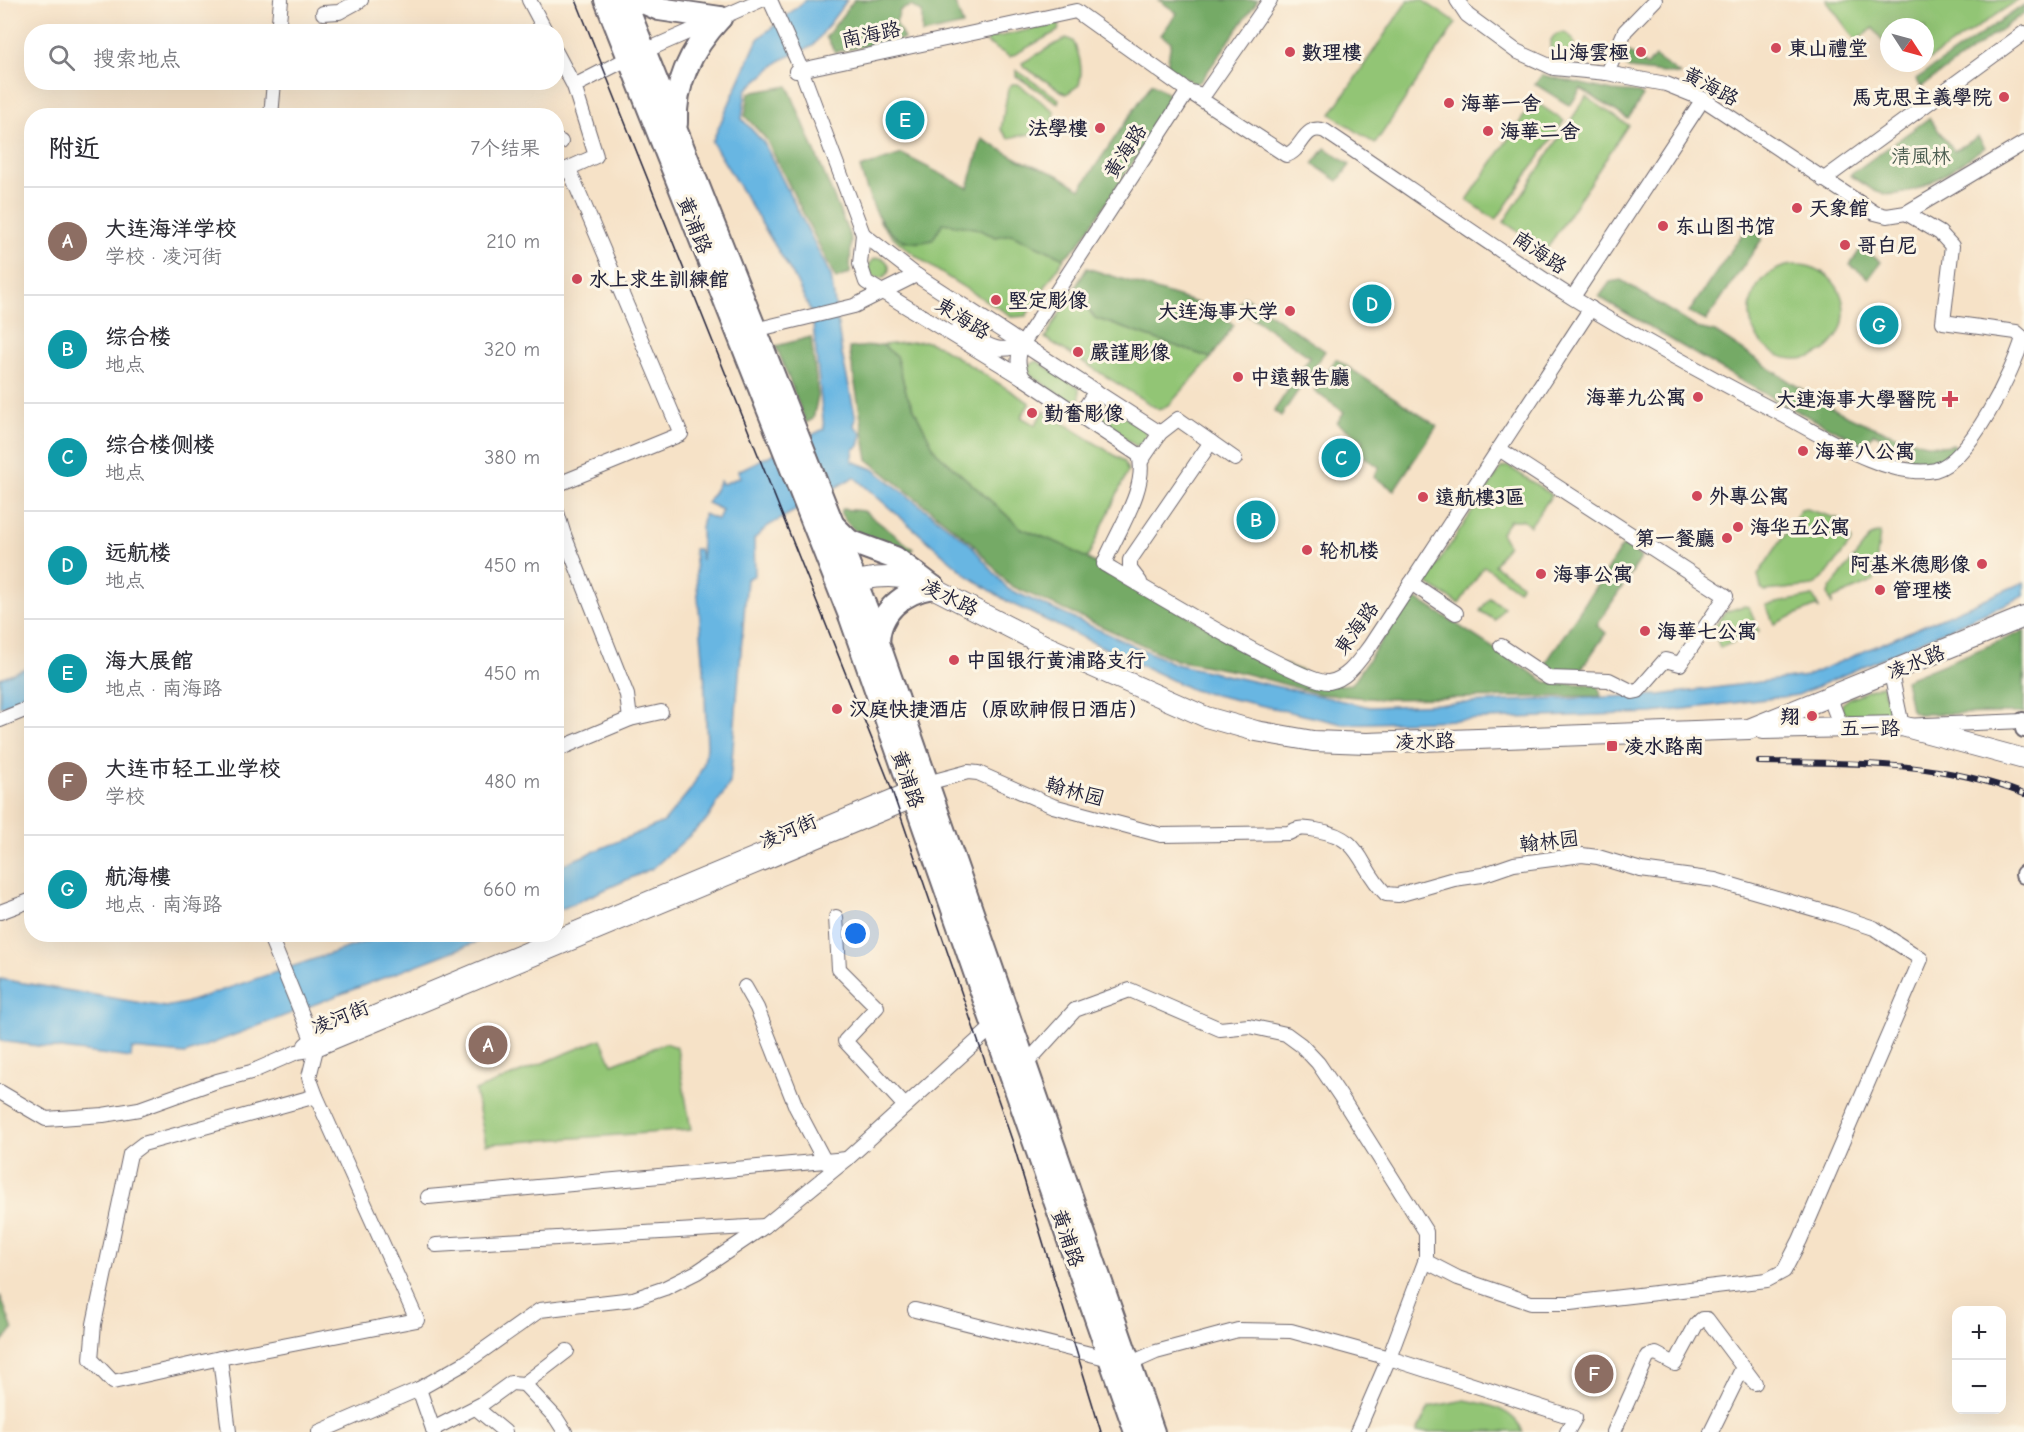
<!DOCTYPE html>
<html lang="zh">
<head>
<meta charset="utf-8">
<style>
  :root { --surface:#fff; --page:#f7f7f7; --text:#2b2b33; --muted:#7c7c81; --line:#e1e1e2; --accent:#d1495b }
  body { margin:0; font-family:"Comic Neue","LXGW WenKai TC",sans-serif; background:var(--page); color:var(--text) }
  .controls { position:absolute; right:18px; bottom:18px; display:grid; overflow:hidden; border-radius:12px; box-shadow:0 6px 24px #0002 }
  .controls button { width:54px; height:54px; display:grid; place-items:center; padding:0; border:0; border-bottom:2px solid var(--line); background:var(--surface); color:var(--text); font:30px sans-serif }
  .compass { position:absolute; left:1880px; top:18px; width:54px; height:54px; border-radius:50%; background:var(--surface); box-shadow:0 6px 24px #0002; rotate:126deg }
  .you { position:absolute; left:856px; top:934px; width:21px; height:21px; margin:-15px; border:4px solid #fff; border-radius:50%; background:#1a73e8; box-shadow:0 0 0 9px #1a73e833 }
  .badge { display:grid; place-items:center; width:39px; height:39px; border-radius:50%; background:var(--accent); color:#fff; font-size:20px; font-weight:700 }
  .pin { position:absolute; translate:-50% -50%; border:3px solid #fff; box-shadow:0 2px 6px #0006 }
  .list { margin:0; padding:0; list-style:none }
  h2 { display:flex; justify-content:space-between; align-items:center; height:78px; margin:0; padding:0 24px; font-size:26px }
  h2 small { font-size:20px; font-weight:400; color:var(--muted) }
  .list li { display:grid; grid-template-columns:39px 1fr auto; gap:18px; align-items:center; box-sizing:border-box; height:108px; padding:0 24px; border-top:2px solid var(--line) }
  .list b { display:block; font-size:22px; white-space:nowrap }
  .list p { margin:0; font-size:20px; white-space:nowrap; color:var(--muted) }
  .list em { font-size:20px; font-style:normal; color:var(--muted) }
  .icon { flex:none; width:33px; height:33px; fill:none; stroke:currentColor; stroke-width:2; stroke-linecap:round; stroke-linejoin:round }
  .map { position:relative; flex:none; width:2024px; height:1432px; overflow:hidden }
  .search { position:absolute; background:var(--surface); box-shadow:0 6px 24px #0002; left:24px; top:24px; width:540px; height:66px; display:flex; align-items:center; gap:15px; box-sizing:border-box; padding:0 21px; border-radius:24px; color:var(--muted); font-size:22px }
  .panel { position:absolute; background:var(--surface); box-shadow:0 6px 24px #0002; left:24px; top:108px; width:540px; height:834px; border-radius:24px }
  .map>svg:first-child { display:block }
</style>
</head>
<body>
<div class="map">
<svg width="2024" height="1432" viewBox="0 0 2024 1432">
  <rect width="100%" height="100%" fill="#fcf5e5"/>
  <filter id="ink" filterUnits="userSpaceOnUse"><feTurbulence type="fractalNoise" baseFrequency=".0167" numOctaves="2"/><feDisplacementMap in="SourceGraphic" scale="12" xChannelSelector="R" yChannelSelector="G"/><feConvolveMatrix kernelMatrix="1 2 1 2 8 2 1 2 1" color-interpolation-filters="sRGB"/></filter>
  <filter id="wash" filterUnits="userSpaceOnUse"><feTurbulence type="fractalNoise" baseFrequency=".008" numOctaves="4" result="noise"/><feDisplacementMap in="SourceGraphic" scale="24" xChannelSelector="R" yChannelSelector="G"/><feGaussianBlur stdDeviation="1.35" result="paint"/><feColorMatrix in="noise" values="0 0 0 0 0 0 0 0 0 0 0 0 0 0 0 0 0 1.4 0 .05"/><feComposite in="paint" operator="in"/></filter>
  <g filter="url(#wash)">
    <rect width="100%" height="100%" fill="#f6e2c7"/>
    <g fill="#92c575" stroke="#5a7458" stroke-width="1.5">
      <polygon points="1408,0 1422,0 1456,23 1375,144 1331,114"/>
      <polygon points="1826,0 2018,0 1925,62 1925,27 1889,27 1889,49 1873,28 1856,41"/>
      <polygon points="1060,23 1058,31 1010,57 987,43 988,39"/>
      <circle cx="1562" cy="45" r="12"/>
      <path d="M 1066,38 L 1073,41 C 1080,55 1083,71 1079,85 L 1066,94 L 1024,67 L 1022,63 Z"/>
      <polygon points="1016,70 1059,99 1058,103 1016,76"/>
      <polygon points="1012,84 1018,84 1054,111 1054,124 1046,131 1008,138 1001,129 1008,89"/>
      <polygon points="1586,97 1628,125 1546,250 1504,222"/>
      <polygon points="1534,101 1564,121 1496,220 1467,200"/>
      <path d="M 879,220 L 903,241 L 932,240 L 943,223 L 975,228 L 996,237 L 1011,234 L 1064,258 L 1026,316 L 1013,317 C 980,296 896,251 879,220 Z"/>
      <circle cx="879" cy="268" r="10"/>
      <circle cx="1797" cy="312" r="47"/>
      <polygon points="1073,291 1095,318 1211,358 1170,404 1159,410 1045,338"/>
      <polygon points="924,341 939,346 1030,403 1021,417 1035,425 1044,411 1124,461 1128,471 1087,559 1021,528 936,452 907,395 896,356 882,345"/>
      <polygon points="1037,361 1079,388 1080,399 1071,402 1030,375 1028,366"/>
      <polygon points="1104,404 1146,430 1145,442 1136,446 1097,419 1094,412"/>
      <polygon points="1508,466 1552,495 1530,526 1522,520 1510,520 1501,533 1508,545 1494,565 1522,584 1518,590 1484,566 1459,604 1429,585 1427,580 1501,468"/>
      <polygon points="1806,509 1839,519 1852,541 1827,574 1813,586 1765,591 1761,588 1758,575 1801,510"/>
      <polygon points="1880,533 1874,581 1832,599 1832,605 1828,594 1830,589 1871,536"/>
      <polygon points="1813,596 1820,610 1816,606 1774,624 1766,605"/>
      <polygon points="1489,598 1504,607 1495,620 1480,611"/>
      <polygon points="1744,606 1749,607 1759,631 1720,648 1713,629 1725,612"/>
      <polygon points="1882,685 1889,709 1886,714 1851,717 1842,711 1842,704 1850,698"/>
      <polygon points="601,1039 612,1064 666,1043 677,1048 691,1130 486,1144 475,1091"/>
      <path d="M 1465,1400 C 1487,1404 1514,1409 1523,1432 L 1417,1432 L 1429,1407 Z"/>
    </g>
    <g fill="#75aa66" stroke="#4c6650" stroke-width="1.5">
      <polygon points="854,0 944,0 955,3 963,25 922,34 922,12 911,6 900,10 896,23 904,39 835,52 826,37"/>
      <polygon points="1159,0 1258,0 1201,81 1194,84 1167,66 1171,42 1161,35 1177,13"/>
      <polygon points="2024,5 2024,13 1921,87 1916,79"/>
      <polygon points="1625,49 1647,66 1655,57 1681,75 1630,69 1623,63"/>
      <polygon points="1542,75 1613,91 1639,93 1643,96 1628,119 1581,89 1570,106 1535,84"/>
      <path d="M 1152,83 L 1175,99 L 1079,244 L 1064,258 L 1011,234 L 996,237 L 975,228 L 943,223 L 932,240 C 885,254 871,204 860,168 L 902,154 L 968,188 L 982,139 L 1020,160 L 1058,175 L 1080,189 Z"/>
      <polygon points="788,86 851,239 850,273 836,279 766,139 745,116 749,93"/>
      <path d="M 1929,118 L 1954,151 L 1978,137 L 1985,147 C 1960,164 1909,205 1877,192 C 1868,188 1858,180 1850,175 Z"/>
      <polygon points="1325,148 1350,165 1338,181 1313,164"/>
      <polygon points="1750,223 1762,239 1706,321 1689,312"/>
      <polygon points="1861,248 1881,262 1869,278 1850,265"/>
      <polygon points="1087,268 1203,305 1234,325 1211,358 1095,318 1073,291"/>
      <path d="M 1621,280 L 1697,328 L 1715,332 C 1756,358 1797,389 1840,412 C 1862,423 1931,453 1953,444 L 1956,447 C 1942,464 1930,464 1909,462 L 1904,447 L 1874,433 L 1865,444 C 1773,403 1686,348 1599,297 L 1610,282 Z"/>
      <polygon points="1244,296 1325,351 1281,416 1274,411 1310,357 1237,307"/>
      <polygon points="811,337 818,396 813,419 806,423 776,346"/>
      <polygon points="882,345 896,356 907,395 936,452 1021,528 1063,545 1252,652 1339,685 1352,684 1408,601 1419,600 1546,682 1598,685 1601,696 1380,699 1320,694 1239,672 1176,660 1009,585 972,543 868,460 849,348"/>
      <polygon points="1336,359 1437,426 1394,490 1374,477 1379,467 1356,451 1363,440 1337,423 1344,412 1314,391"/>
      <path d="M 842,509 L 864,511 L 913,549 L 909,553 C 881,542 854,540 840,512 Z"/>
      <polygon points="1623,545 1642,557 1597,625 1606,633 1576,677 1556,676 1543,667"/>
      <polygon points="2024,631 2024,713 1918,714 1911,710 1905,680"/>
      <polygon points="0,1295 13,1330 0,1344"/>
    </g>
    <g fill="#68b6e2" stroke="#456c8e" stroke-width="1.5">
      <polygon points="806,0 847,0 813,46 781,60 746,90 742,119 764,143 831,276 842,354 856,419 854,425 862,434 859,446 854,449 852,461 873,469 969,543 1008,589 1175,664 1370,707 1660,695 1807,676 2024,582 2024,596 1798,695 1652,713 1343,724 1193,690 1010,603 968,576 854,477 768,526 754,539 755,575 747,579 730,783 707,820 653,868 557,911 557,867 664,822 691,789 703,766 707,748 704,669 694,549 699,549 702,560 701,528 704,514 718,520 722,510 707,503 720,481 723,484 740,477 738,471 824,429 812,314 793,275 712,142 758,39"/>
      <polygon points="31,666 31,694 0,707 0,678"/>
      <polygon points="385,935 495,935 185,1054 132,1049 131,1058 0,1041 0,979 165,1007 185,1003"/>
    </g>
  </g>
  <g filter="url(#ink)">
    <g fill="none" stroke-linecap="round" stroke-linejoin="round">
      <defs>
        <g id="minor">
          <polyline points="529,0 546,32"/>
          <polyline points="770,0 801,69 863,234 916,275 1160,433"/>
          <polyline points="1457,0 1467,15 1516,51 1554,68 1607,73 1666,84 1703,99 1875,213 1887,216 1906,213 2024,143"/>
          <polyline points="323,13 339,12 361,0"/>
          <polyline points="278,32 281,0"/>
          <polyline points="556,52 574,86 596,156 556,174"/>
          <path d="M 796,71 L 1076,11 L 1188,91 L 1286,155 C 1303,151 1303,123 1325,131 C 1407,186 1489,245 1573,298 C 1640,339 1710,377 1779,413 C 1819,434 1889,480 1935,470 C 1970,461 2013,371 2023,338 L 2016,332 L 1943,322 L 1952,246 L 1940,233 L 1906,213"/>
          <polyline points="1607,73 1625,31 1655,0"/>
          <polyline points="574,86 629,58 761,0"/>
          <polyline points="271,116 274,82"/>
          <polyline points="556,143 561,142"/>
          <polyline points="1823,180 2024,33"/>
          <path d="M 863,234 L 860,264 L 866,282 L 1023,378 L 1139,455 C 1149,487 1116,533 1104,564 C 1136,583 1304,685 1329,682 C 1348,679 1360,659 1370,646 L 1591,308"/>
          <polyline points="1573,297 1703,99"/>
          <path d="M 958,328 C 983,341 996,358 1023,343"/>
          <polyline points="755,330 854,306 916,275"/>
          <path d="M 1023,378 C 1017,364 1017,357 1023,343 L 1188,91 L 1202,95 L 1206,92 L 1270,0"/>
          <polyline points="1080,415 1096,391"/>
          <polyline points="1499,449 1726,596 1680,664 1665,660 1638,691 1633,692 1609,680 1549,678 1501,646"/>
          <polyline points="1141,461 1160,433 1178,419 1235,459"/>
          <polyline points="556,487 561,483 681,434 569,169"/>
          <polyline points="556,509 564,535"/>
          <polyline points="556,531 564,535 627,695 630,719"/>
          <polyline points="1140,582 1130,569 1130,560 1211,442"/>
          <polyline points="1411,583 1456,613"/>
          <polyline points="1891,673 1902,726 2024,721"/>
          <polyline points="1832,696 1833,706 1841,727"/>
          <polyline points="0,720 32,707"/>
          <polyline points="556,750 630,719 661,712"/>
          <path d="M 927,783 L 968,772 L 978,773 L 1053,806 L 1161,835 L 1289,833 C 1298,827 1305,828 1316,830 C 1365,838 1357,866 1386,894 L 1398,895 L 1454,879 L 1482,875 L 1514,864 L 1582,855 L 1598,857 L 1641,870 L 1715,880 L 1835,915 L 1874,928 L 1921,959 L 1800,1240 L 1784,1271 L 1767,1280 L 1570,1303 L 1531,1303 L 1458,1278 L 1425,1261"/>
          <polyline points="0,912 32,900"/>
          <polyline points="836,917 839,969 877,1007 845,1041 905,1106"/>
          <polyline points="745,987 757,1008 796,1107 825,1162"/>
          <polyline points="305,1045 312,1039 911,789"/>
          <polyline points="1025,1065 1075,1010 1130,990 1220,1029 1249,1026 1286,1034 1301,1045 1318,1063 1343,1100 1426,1232 1426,1259 1389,1358 1357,1432"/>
          <polyline points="0,1092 46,1119 103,1115 139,1109 217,1081 251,1072 297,1052 316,1049 915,800"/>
          <polyline points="428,1197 847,1159"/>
          <polyline points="436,1245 765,1226"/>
          <polyline points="915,1310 1110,1359"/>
          <polyline points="220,1358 113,1382 91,1359 94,1324 130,1154 143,1144 316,1096"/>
          <polyline points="1129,1364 1156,1352 1238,1330 1291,1331 1389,1358 1575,1418 1567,1432"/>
          <polyline points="524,1384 556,1418 565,1432"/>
          <polyline points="419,1389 434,1432"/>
          <polyline points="476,1408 505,1432"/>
          <polyline points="433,1429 482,1404 511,1383 524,1384 567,1351"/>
          <polyline points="229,1432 220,1358 417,1320 316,1096 309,1077 316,1049 269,934"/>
          <polyline points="319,1432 419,1389 465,1363 540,1310 633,1299 665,1288 697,1272 765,1226 847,1159 998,1022"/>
          <polyline points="1614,1432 1648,1356 1656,1354 1675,1364 1696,1325 1702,1319 1707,1319 1755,1383"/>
          <polyline points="1711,1432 1743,1367"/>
        </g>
        <g id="tertiary">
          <polyline points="2023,721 2024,729"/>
          <polyline points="2024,874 2024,875"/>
        </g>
        <g id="secondary">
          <path d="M 842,586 C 868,576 892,574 919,581 L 1046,646 L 1206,717 L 1256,731 L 1313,741 L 1367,743 L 1749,729 L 2024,617"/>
          <polyline points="1763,729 1902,726 2024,759"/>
        </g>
        <g id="trunk">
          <polyline points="606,0 851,618 1136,1432"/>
          <polyline points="624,0 867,611 1153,1432"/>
          <polyline points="638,0 659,9 720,18"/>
          <path d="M 676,123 C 674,82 693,47 720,18"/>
          <polyline points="834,526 849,541 895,558 933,587"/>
          <path d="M 878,644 C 878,611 903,592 933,587"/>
        </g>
      </defs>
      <use href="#minor" stroke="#6c656c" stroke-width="16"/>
      <use href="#tertiary" stroke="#6c656c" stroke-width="20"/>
      <use href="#secondary" stroke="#6c656c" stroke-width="22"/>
      <use href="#trunk" stroke="#6c656c" stroke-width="26"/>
      <use href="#minor" stroke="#fff" stroke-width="14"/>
      <use href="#tertiary" stroke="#fff" stroke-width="16"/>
      <use href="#secondary" stroke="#fff" stroke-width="20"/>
      <use href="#trunk" stroke="#fff" stroke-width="22"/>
      <polyline stroke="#22223b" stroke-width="1.5" points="576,0 889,782 1012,1140 1101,1432"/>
      <defs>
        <path id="rail" d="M 1759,762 C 1852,763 1936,760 2024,794"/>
      </defs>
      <use href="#rail" stroke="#22223b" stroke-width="6"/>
      <use href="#rail" stroke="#fcf5e5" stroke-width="4" stroke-dasharray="11" stroke-linecap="butt"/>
    </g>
  </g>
  <g fill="#d1495b" stroke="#fcf5e5" stroke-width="2">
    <circle cx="1776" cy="48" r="6"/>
    <circle cx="1290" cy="52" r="6"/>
    <circle cx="1641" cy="52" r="6"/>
    <circle cx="2004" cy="97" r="6"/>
    <circle cx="1449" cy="103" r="6"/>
    <circle cx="1100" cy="128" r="6"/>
    <circle cx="1488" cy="131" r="6"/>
    <circle cx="1797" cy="208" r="6"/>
    <circle cx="1663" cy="226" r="6"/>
    <circle cx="1845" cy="245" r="6"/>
    <circle cx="577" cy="279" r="6"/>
    <circle cx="996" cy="300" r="6"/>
    <circle cx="1290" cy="311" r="6"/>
    <circle cx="1078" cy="352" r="6"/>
    <circle cx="1238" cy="377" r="6"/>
    <circle cx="1698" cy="397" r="6"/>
    <path d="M1947 390h6v6h6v6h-6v6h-6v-6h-6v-6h6z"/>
    <circle cx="1032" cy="413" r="6"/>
    <circle cx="1803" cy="451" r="6"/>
    <circle cx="1697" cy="496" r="6"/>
    <circle cx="1423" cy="497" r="6"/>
    <circle cx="1738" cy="527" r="6"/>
    <circle cx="1727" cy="538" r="6"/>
    <circle cx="1307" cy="550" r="6"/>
    <circle cx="1982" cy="564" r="6"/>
    <circle cx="1541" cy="574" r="6"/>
    <circle cx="1880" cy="590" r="6"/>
    <circle cx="1645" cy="631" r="6"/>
    <circle cx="954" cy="660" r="6"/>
    <circle cx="837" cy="709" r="6"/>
    <circle cx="1812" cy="716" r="6"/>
    <rect x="1606" y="740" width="12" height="12" rx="3"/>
  </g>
  <g text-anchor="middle" stroke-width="6" stroke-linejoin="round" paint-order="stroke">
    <g font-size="20" fill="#22223b" stroke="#fcf5e5">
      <text transform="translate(871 34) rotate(-12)" y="7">南海路</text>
      <text transform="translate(1711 86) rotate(28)" y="7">黃海路</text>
      <text transform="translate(1125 151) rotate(-57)" y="7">黃海路</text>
      <text transform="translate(695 225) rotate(68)" y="7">黄浦路</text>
      <text transform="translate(1540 252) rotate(34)" y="7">南海路</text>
      <text transform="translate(963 318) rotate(32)" y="7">東海路</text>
      <text transform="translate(950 597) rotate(26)" y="7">凌水路</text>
      <text transform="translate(1356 628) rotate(-54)" y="7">東海路</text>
      <text transform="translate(1916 662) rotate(-22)" y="7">凌水路</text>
      <text x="1870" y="735">五一路</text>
      <text transform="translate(1425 741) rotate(-2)" y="7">凌水路</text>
      <text transform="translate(908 779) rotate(71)" y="7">黄浦路</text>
      <text transform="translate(1075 791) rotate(16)" y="7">翰林园</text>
      <text transform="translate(788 831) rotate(-23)" y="7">凌河街</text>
      <text transform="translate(1549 841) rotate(-6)" y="7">翰林园</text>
      <text transform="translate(340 1017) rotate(-22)" y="7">凌河街</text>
      <text transform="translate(1068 1238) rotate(71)" y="7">黄浦路</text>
    </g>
    <g font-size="20" font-weight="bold" fill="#22223b" stroke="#fcf5e5" text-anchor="start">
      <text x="1788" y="55">東山禮堂</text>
      <text x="1302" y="59">數理樓</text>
      <text x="1629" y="59" text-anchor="end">山海雲極</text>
      <text x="1992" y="104" text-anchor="end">馬克思主義學院</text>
      <text x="1461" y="110">海華一舍</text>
      <text x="1088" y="135" text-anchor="end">法學樓</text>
      <text x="1500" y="138">海華二舍</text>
      <text x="1809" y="215">天象館</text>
      <text x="1675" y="233">东山图书馆</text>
      <text x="1857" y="252">哥白尼</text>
      <text x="589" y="286">水上求生訓練館</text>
      <text x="1008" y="307">堅定彫像</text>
      <text x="1278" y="318" text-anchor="end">大连海事大学</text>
      <text x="1090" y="359">嚴謹彫像</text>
      <text x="1250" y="384">中遠報告廳</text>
      <text x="1686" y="404" text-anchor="end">海華九公寓</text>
      <text x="1936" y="406" text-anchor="end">大連海事大學醫院</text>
      <text x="1044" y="420">勤奮彫像</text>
      <text x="1815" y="458">海華八公寓</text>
      <text x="1709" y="503">外專公寓</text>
      <text x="1435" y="504">遠航樓3區</text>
      <text x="1750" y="534">海华五公寓</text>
      <text x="1715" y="545" text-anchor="end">第一餐廳</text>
      <text x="1319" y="557">轮机楼</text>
      <text x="1970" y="571" text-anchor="end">阿基米德彫像</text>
      <text x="1553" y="581">海事公寓</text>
      <text x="1892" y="597">管理楼</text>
      <text x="1657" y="638">海華七公寓</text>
      <text x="966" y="667">中国银行黄浦路支行</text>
      <text x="849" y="716">汉庭快捷酒店（原欧神假日酒店）</text>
      <text x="1800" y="723" text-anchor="end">翔</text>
      <text x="1624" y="753">凌水路南</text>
    </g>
    <g font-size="20" fill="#495b4f" stroke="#fcf5e5">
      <text x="1921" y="163">清風林</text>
    </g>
  </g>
</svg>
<div class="controls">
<button>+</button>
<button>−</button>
</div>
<svg class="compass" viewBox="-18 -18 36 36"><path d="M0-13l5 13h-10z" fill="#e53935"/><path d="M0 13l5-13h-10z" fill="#7c7c81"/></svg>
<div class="you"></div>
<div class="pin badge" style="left:488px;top:1045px;background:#8d6e63">A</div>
<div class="pin badge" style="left:1256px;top:520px;background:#0f9aa8">B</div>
<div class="pin badge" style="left:1341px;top:458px;background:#0f9aa8">C</div>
<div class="pin badge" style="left:1372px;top:304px;background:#0f9aa8">D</div>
<div class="pin badge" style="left:905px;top:120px;background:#0f9aa8">E</div>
<div class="pin badge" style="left:1594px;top:1374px;background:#8d6e63">F</div>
<div class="pin badge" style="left:1879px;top:325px;background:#0f9aa8">G</div>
<div class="search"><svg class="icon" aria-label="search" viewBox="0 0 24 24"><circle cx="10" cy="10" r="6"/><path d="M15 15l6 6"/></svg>搜索地点</div>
<section class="panel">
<h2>附近<small>7个结果</small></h2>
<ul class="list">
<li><span class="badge" style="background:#8d6e63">A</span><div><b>大连海洋学校</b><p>学校 · 凌河街</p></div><em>210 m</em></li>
<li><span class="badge" style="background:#0f9aa8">B</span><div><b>综合楼</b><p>地点</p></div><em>320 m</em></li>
<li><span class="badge" style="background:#0f9aa8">C</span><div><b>综合楼侧楼</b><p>地点</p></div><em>380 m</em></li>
<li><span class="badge" style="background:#0f9aa8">D</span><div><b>远航楼</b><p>地点</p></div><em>450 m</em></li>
<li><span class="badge" style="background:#0f9aa8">E</span><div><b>海大展館</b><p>地点 · 南海路</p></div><em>450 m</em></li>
<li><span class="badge" style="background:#8d6e63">F</span><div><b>大连市轻工业学校</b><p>学校</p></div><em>480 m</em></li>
<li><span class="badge" style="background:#0f9aa8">G</span><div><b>航海樓</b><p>地点 · 南海路</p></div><em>660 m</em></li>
</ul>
</section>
</div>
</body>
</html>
